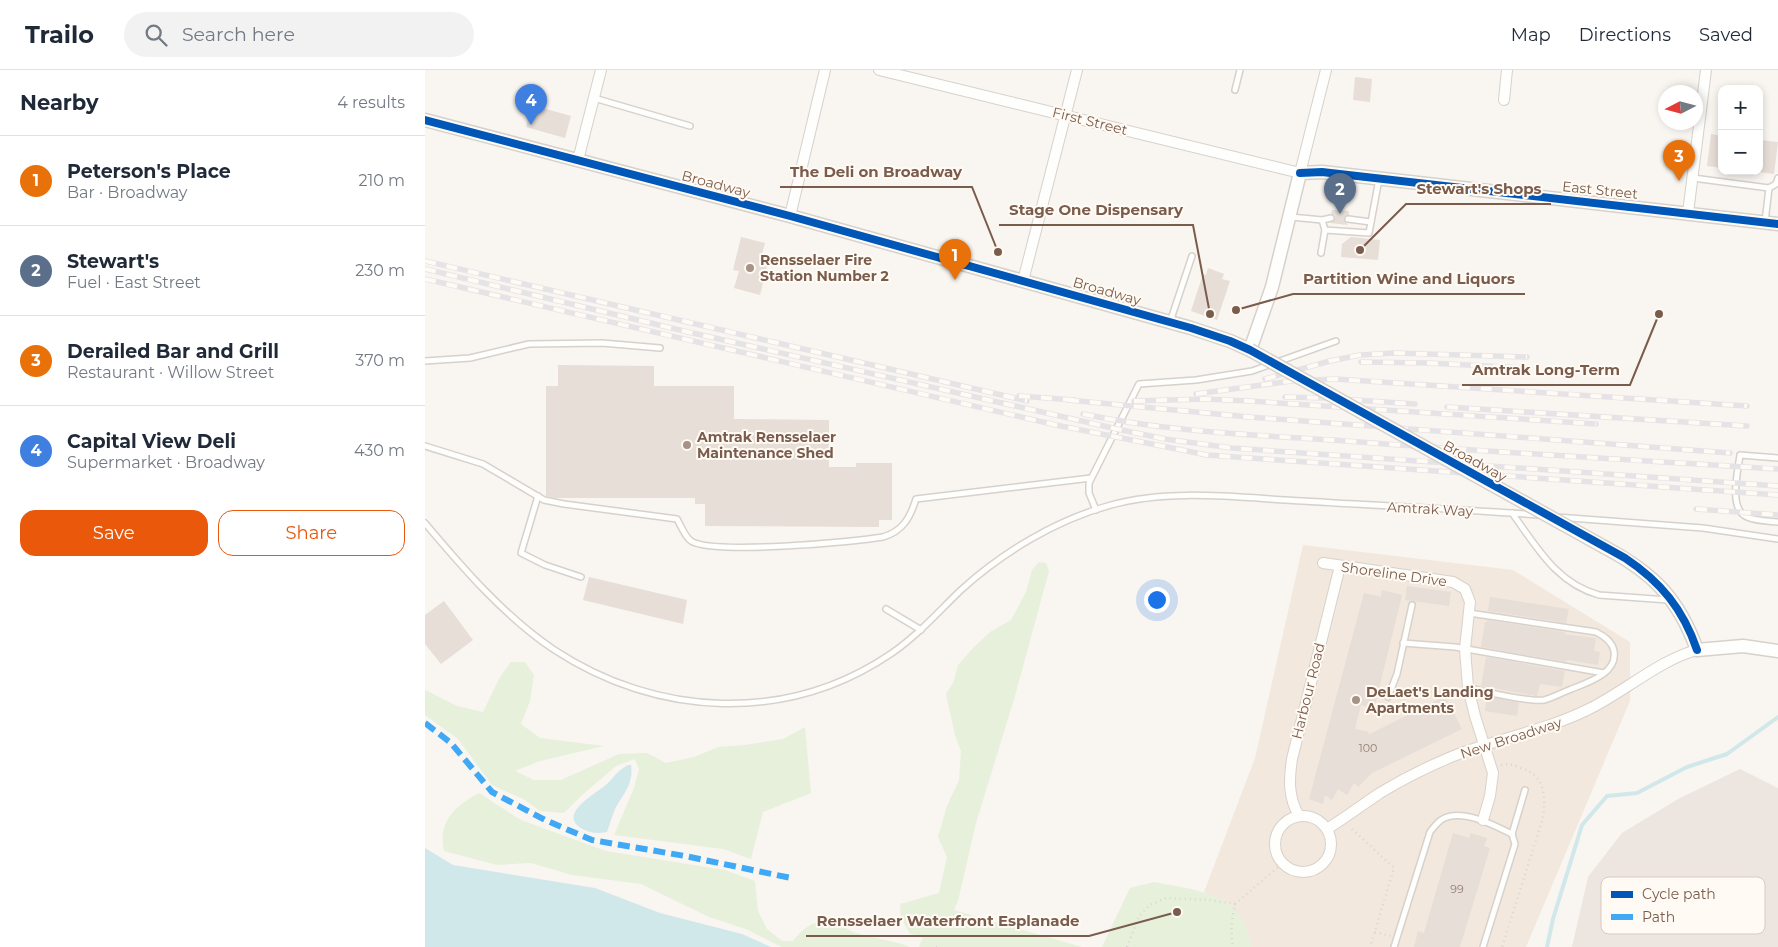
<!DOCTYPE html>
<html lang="en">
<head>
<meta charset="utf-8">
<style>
  :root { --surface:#fff; --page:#f2f2f3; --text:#1f2937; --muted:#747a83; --line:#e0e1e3; --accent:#ea580c }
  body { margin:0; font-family:Montserrat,sans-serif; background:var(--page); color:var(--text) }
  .controls { position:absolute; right:15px; top:15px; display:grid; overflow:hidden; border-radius:10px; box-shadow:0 2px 8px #0003 }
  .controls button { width:45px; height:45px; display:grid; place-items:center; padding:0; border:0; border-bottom:1px solid var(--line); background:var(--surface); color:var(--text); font:25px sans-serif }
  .compass { position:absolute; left:1233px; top:15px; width:45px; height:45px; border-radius:50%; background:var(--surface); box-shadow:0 2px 8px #0003; rotate:264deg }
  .you { position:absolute; left:731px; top:529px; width:18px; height:18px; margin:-12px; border:4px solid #fff; border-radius:50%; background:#1a73e8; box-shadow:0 0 0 8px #1a73e833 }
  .badge { display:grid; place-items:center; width:32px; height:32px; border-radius:50%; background:var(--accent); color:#fff; font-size:16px; font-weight:700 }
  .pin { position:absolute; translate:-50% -41px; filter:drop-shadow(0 1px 2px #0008) }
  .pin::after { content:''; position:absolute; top:26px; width:18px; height:15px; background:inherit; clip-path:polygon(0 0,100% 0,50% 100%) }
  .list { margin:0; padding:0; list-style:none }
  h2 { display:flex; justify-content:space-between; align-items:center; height:65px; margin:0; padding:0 20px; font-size:21px }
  h2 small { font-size:16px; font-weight:400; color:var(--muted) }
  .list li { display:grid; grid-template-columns:32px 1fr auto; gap:15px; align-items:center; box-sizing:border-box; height:90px; padding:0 20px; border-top:1px solid var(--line) }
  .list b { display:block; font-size:19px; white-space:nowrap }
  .list p { margin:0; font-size:16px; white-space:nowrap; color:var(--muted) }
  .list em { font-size:16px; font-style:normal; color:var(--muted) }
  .actions { display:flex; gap:10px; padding:15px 20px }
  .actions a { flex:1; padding:11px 0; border:1px solid var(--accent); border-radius:15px; text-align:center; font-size:18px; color:var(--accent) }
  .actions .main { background:var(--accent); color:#fff }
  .icon { flex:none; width:28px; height:28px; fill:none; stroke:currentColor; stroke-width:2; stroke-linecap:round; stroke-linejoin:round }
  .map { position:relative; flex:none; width:1353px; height:877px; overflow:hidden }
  header { display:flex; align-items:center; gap:30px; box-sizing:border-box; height:70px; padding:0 25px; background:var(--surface); border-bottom:1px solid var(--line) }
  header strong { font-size:24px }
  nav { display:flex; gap:28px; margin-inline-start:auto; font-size:18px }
  .search { width:350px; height:45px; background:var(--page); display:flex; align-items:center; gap:12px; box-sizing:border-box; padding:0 18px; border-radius:28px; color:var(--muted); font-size:19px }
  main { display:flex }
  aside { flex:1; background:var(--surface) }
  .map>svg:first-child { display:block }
</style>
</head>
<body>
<header>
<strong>Trailo</strong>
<div class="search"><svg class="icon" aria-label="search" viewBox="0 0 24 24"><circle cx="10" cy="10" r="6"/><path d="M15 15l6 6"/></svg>Search here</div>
<nav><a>Map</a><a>Directions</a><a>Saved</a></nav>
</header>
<main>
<aside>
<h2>Nearby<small>4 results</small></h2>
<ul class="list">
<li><span class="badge" style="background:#e8710a">1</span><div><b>Peterson's Place</b><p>Bar · Broadway</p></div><em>210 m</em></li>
<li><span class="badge" style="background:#5c6f8a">2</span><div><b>Stewart's</b><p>Fuel · East Street</p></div><em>230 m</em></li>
<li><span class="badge" style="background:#e8710a">3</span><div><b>Derailed Bar and Grill</b><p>Restaurant · Willow Street</p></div><em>370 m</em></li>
<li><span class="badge" style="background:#3f7fe0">4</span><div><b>Capital View Deli</b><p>Supermarket · Broadway</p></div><em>430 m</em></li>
</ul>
<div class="actions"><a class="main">Save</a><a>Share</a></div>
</aside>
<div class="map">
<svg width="1353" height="877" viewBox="0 0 1353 877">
  <rect width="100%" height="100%" fill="#f9f5f0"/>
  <polygon fill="#f2e8de" points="878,475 1088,500 1205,572 1205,631 1101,877 827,877 818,851 804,834 779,822 830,688"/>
  <polygon fill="#ede5e0" points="1315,699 1353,718 1353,877 1147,877 1163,807 1197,763 1255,728"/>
  <g fill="#e7f0db">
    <polygon points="614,492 621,493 624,501 590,626 551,753 533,831 529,840 657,877 494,877 498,866 485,864 476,848 475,834 514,823 522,787 513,767 522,736 534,710 536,681 530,665 521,624 528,613 533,595 549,577 565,562 586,550 601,522 607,500"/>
    <polygon points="86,592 100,592 109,605 105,631 96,654 115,668 179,676 115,691 90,701 109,710 136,710 194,684 222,683 241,693 269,687 293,677 320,675 358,669 380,657 386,723 338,742 326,789 298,779 189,765 209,718 214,699 210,689 191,696 157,725 139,743 115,741 100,730 67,715 33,669 0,645 0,620 32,636 58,642 75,607"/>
    <path d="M 54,723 L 96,750 L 181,781 L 300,800 L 330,811 L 333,841 L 342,859 L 357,871 L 368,871 C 377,859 391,848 407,851 C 415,853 421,859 428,862 C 447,868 467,870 485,877 L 357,877 L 321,859 L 284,847 L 216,814 L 147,805 L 106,793 L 72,795 L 19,781 C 13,751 29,737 54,723 Z"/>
    <path d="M 729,812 C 759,818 802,821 819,851 C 823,859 824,869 827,877 L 677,877 L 705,818 Z"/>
  </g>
  <g fill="#d0e8ea">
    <path d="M 203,695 L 206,695 C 209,714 198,724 190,739 C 187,746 185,754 182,762 C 172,764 164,763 156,758 C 132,743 174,722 183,713 C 191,705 192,701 203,695 Z"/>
    <polygon points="0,778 28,795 170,818 235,843 317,864 346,877 0,877"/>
  </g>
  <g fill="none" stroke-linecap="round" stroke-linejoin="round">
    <polyline stroke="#d0e8ea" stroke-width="4" points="1122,877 1128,849 1157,755 1182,726 1212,723 1262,697 1302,684 1353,647"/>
  </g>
  <g fill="#e6ded7">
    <polygon points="930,7 947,9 945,32 928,30"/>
    <polygon points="107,35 146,46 140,68 101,57"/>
    <polygon points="1286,64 1297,66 1297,98 1282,96"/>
    <polygon points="1334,70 1353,72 1349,104 1334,102"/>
    <polygon points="907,140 924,141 924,145 920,146 919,149 923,155 905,153 910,149 910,145 906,144"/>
    <polygon points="316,167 340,173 334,194 342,196 335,225 309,218 314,201 308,200"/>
    <polygon points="926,167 955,170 953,190 916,187 917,174"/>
    <polygon points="783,198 799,204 797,209 805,211 792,250 766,241 778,204 781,205"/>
    <polygon points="133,295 229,296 229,316 309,316 309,349 404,350 404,397 431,397 431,393 467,393 467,450 454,450 454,457 280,456 280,434 270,434 270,428 130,428 121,426 121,316 133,316"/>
    <polygon points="164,507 262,530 258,554 158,530"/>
    <polygon points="982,516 1026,522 1024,536 980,530"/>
    <polygon points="957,520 977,525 949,639 936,635 930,659 944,662 943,665 1020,626 1037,659 947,703 933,717 929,713 922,725 913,719 907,730 900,725 898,734 884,729 939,523 956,527"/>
    <polygon points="1065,527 1144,539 1141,553 1063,541"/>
    <polygon points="19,531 48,570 16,594 0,574 0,545"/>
    <polygon points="1062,550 1140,562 1139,564 1171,568 1169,581 1175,582 1173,595 1142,590 1141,592 1056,577 1060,552 1062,552"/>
    <polygon points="1061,587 1140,601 1137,617 1115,614 1112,626 1056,616"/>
    <polygon points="1062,626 1094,633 1092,646 1060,641"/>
    <polygon points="1028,763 1044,768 1046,763 1062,768 1059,776 1065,778 1035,877 989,877 993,861 999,863"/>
  </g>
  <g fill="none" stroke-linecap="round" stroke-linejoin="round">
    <defs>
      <g id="service">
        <polyline points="810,20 815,0"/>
        <polyline points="169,28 265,56"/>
        <polyline points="1268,108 1344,118 1340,152"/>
        <polyline points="1344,118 1351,114 1353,108"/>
        <polyline points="866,147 897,150 900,160 944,163 954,109"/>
        <polyline points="923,149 946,152"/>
        <polyline points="897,150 906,148"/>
        <polyline points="896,183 900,160"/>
        <polyline points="745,252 767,186"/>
        <polyline points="0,291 45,288 104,274 177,273 235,278"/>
        <path d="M 0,376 L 58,394 L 119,430 L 139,434 L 252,449 C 256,456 260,467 266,471 C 287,485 428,472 458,467 C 478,461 485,448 491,429 L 666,408"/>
        <path d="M 1353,388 L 1315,385 C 1313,401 1303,439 1322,447 C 1331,451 1343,451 1353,452"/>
        <polyline points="113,426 96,483 120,495 156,507"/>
        <polyline points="671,440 664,423 664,413 714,314 771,310 827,301 911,271"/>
        <path d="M 1087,443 C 1112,477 1131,513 1174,525 L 1243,530"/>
        <polyline points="1132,447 1278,458 1353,469"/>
        <path d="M 0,453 C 37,497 79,546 128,579 C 232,648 363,654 467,583 C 493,565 513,542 536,520 C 578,482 631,450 686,435 C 745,418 817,428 878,431 C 956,436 1035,439 1114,445"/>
        <polyline points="461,539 496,560"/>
        <polyline points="978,573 1030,577 1179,603"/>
        <path d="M 1043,617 C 1058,622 1105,632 1119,630 C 1127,628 1136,623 1144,620 C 1161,613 1193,604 1189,581 C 1187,571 1179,566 1171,562 L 1044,543"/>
        <polyline points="963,627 972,604 987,535"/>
        <polyline points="1087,764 1100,720"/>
        <path d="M 969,877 L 1005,762 C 1008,758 1012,753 1016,750 C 1035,737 1069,755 1087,764 L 1090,774 L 1058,877"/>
      </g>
      <g id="minor">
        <polyline points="454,0 875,103 901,0"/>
        <polyline points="1079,30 1082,0"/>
        <polyline points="153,90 176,0"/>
        <polyline points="1263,143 1281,0"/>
        <polyline points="365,146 400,0"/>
        <polyline points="598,211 652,0"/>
        <polyline points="898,493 1028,512 1040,519 1045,532 1040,579 1043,617 1050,646 1068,703 1065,726 1058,750"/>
        <circle cx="878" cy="774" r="28"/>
        <path d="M 874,746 C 863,727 864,709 867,689 L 915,496"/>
        <path d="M 902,759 C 920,748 937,735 955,723 C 978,709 1002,697 1026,687 C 1071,669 1119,661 1162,640 C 1198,623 1234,590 1272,580"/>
      </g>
      <g id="tertiary">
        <polyline points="0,50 365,146 598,211 766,258 805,271 825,280 847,217 875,103 897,102 1353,154"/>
        <path d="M 1181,478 C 1228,503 1254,529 1272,580 L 1318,576 L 1353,581"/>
      </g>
    </defs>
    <use href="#service" stroke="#d7d1cb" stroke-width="8"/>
    <use href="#minor" stroke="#d7d1cb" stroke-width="12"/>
    <use href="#tertiary" stroke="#d7d1cb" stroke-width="15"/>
    <g stroke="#dcd5d0" stroke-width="2.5" stroke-dasharray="1 4" stroke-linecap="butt">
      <path d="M 1076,695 C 1083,693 1089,695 1096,698 C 1120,705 1121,726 1118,748 L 1077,877"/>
      <polyline points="927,759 969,798 945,877"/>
      <polyline points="810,834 858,793"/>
      <polyline points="950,862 966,866"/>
      <polyline points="511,877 515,877"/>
      <path d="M 702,877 L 714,846 L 725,835 L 741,828 L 784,830 L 810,834 C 807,849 805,862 808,877"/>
    </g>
    <use href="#service" stroke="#fefefd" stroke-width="5"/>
    <use href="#minor" stroke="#fefefd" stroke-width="10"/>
    <use href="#tertiary" stroke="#fefefd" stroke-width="12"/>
    <defs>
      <g id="rail">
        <polyline points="0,191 602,331"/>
        <polyline points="0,199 263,262 692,359 740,369 807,378 1353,416"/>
        <polyline points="0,209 631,355 782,385 1353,425"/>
        <polyline points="936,292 1003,293 1103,298"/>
        <polyline points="840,309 905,291 935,285 969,283 1102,287"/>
        <polyline points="771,324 866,311 910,309 1322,336"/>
        <polyline points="594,326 649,330"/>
        <polyline points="860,327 900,328 990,334"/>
        <polyline points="643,330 824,347 1305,383"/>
        <polyline points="709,331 780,329 824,331 1171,354"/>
        <polyline points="1022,337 1322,356"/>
        <path d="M 658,344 C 744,362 833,365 920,371 C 1064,382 1209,390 1353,399"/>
        <polyline points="1271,439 1353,445"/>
      </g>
    </defs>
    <use href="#rail" stroke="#e6e3e7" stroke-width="5.5"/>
    <use href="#rail" stroke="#fffaf3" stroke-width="4" stroke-dasharray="11" stroke-linecap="butt"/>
    <defs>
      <polyline id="tertiary-bridge" points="825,280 1181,478"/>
    </defs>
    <use href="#tertiary-bridge" stroke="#d7d1cb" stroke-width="15" stroke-linecap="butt"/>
    <use href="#tertiary-bridge" stroke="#fefefd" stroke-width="12"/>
    <polyline stroke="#3fa9f5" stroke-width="6" stroke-dasharray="12 6" stroke-linecap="butt" points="0,653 26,673 67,722 120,750 167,770 260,786 366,808"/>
    <defs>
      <g id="cycleway">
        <path d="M 0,50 L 365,146 L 766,258 L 805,271 L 825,280 L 1200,488 C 1236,512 1258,539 1272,580"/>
        <polyline points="875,103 897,102 1353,154"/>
      </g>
    </defs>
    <use href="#cycleway" stroke="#fffaf3" stroke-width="11"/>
    <use href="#cycleway" stroke="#0057b8" stroke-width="8"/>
  </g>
  <g fill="#a69286" stroke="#fffaf3" stroke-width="2">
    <circle cx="325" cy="198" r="5"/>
    <circle cx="262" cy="375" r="5"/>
    <circle cx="931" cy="630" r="5"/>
  </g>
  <g text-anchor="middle" stroke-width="4" stroke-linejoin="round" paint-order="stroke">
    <g font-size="11" fill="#977e72">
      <text x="943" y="682">100</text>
      <text x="1032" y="823">99</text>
    </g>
    <g font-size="14" fill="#7a5c4d" stroke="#fffaf3">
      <text transform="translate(665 51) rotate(14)" y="5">First Street</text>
      <text transform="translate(291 114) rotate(15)" y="5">Broadway</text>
      <text transform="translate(1175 120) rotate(6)" y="5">East Street</text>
      <text transform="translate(682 221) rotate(16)" y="5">Broadway</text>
      <text transform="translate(1050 391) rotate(29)" y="5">Broadway</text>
      <text transform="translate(1005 439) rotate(3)" y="5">Amtrak Way</text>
      <text transform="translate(969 504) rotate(8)" y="5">Shoreline Drive</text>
      <text transform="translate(883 621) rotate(-76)" y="5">Harbour Road</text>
      <text transform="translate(1086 668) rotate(-18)" y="5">New Broadway</text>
    </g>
    <g font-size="14" font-weight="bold" fill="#7a5c4d" stroke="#fffaf3" text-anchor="start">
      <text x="335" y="195">Rensselaer Fire<tspan x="335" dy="16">Station Number 2</tspan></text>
      <text x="272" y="372">Amtrak Rensselaer<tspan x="272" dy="16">Maintenance Shed</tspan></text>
      <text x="941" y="627">DeLaet's Landing<tspan x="941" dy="16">Apartments</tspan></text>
    </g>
  </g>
  <rect x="1176" y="807" width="164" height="57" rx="8" fill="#fffaf3" stroke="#d7cbc1" stroke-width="1"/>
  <rect x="1186" y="821" width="22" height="7" fill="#0057b8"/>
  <rect x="1186" y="844" width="22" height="6" fill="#3fa9f5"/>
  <g font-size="14" fill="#7a5c4d">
    <text x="1217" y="829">Cycle path</text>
    <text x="1217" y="852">Path</text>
  </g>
  <path fill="none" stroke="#7a5c4d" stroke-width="2" d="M573 182L547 117H355M935 180L981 134H1126M785 244L768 155H574M811 240L868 224H1100M1234 244L1205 315H1037M752 842L664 866H381"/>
  <g fill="#7a5c4d" stroke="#fffaf3" stroke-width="2">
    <circle cx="573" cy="182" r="5"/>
    <circle cx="935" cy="180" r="5"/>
    <circle cx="785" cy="244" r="5"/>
    <circle cx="811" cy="240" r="5"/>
    <circle cx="1234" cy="244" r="5"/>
    <circle cx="752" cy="842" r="5"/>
  </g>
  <g font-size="15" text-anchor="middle" font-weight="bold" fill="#7a5c4d" stroke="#fffaf3" stroke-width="4" stroke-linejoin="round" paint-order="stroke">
    <text x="451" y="107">The Deli on Broadway</text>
    <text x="1054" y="124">Stewart's Shops</text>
    <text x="671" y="145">Stage One Dispensary</text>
    <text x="984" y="214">Partition Wine and Liquors</text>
    <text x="1121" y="305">Amtrak Long-Term</text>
    <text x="523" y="856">Rensselaer Waterfront Esplanade</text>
  </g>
</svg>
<div class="controls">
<button>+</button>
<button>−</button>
</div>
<svg class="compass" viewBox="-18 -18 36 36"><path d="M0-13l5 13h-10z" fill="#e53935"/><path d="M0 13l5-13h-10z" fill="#747a83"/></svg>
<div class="you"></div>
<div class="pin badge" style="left:530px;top:210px;background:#e8710a">1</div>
<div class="pin badge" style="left:915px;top:144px;background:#5c6f8a">2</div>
<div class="pin badge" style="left:1254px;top:111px;background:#e8710a">3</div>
<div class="pin badge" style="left:106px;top:55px;background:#3f7fe0">4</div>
</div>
</main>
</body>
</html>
